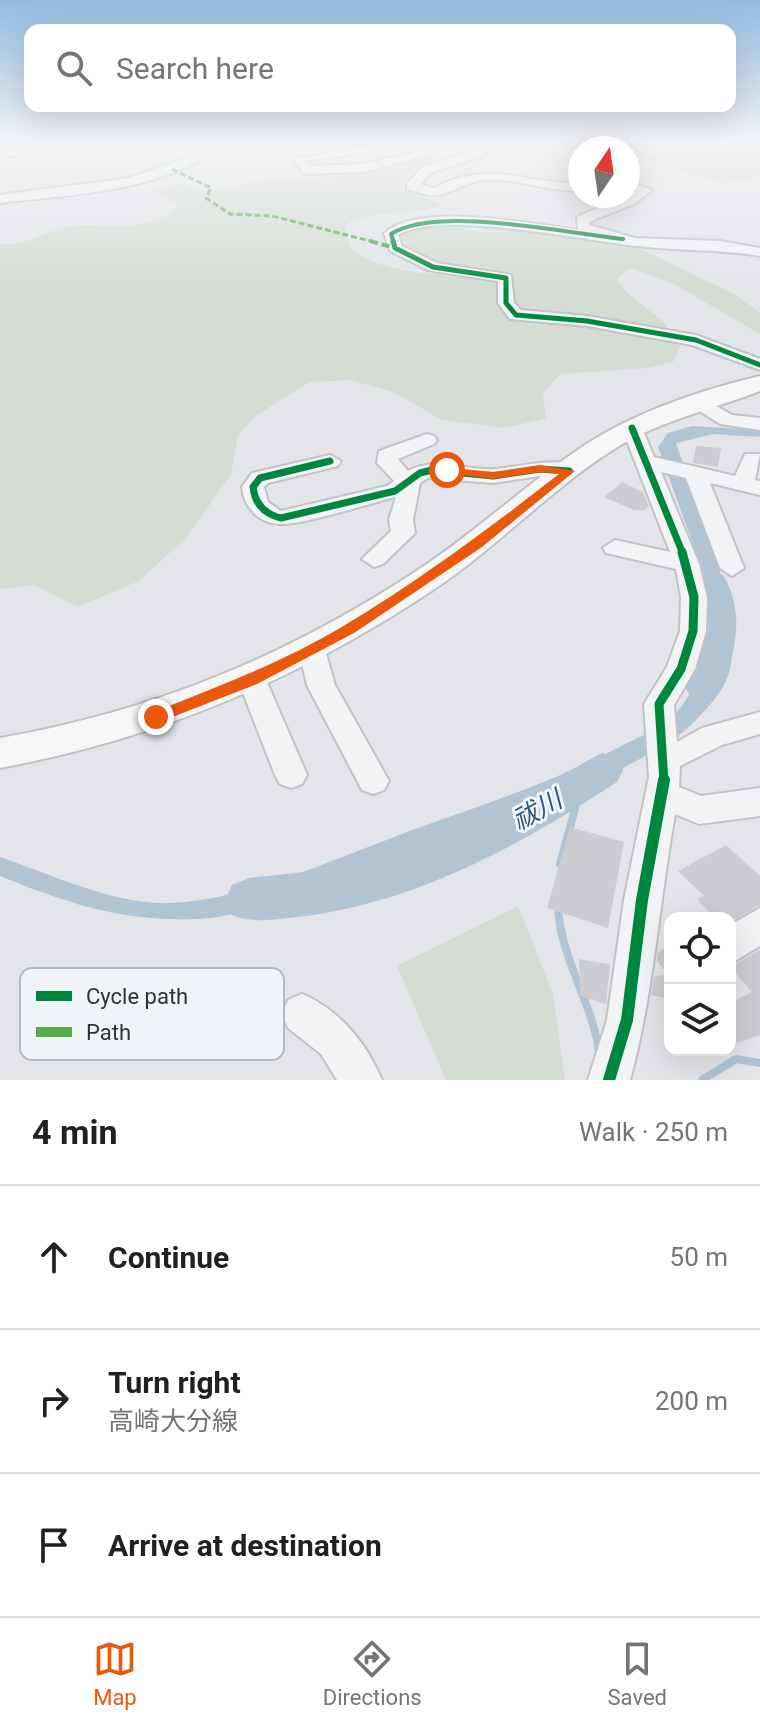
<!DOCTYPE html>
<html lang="en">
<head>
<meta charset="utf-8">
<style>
  :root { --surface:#fff; --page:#f6f6f6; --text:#202124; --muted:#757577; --line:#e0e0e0; --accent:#ea580c }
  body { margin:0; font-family:Roboto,"Noto Sans JP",sans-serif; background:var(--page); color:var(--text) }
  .controls { position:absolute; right:24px; bottom:24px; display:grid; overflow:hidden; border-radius:16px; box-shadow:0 8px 32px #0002 }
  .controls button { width:72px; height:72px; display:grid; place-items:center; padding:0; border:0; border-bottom:2px solid var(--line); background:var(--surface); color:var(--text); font:40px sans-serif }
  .compass { position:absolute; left:568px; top:136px; width:72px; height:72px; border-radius:50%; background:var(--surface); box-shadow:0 8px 32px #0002; rotate:13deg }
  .stop { position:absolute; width:24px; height:24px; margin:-18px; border:6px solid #ea580c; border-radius:50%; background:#fff }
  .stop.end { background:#ea580c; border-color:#fff; box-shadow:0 2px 8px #0008 }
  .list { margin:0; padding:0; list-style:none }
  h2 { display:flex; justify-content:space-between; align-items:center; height:104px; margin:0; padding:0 32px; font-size:34px }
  h2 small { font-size:26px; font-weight:400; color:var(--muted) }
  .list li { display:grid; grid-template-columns:52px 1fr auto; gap:24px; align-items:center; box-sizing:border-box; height:144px; padding:0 32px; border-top:2px solid var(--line) }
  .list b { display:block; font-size:30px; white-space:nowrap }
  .list p { margin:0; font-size:26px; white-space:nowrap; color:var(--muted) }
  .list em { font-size:26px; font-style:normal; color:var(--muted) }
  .icon { flex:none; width:44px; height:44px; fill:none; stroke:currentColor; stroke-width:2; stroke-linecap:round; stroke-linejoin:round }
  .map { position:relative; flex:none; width:760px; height:1080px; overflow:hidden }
  .search { position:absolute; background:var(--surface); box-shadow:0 8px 32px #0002; left:24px; right:24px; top:24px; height:88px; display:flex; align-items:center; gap:20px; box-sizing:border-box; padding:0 28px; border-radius:16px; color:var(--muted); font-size:30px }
  .sheet { height:536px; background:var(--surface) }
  nav { display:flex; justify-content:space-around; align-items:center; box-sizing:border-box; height:112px; border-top:2px solid var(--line); background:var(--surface); font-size:22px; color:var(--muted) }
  nav a { display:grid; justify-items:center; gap:4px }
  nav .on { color:var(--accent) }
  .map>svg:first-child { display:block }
</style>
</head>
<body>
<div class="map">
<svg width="760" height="1080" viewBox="0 0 760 1080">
  <rect width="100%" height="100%" fill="#e3e5e8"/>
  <g fill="#d4dcd3">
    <polygon points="570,139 628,139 718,154 760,145 760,177 723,183 628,154 628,148 580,148 580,162 562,145"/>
    <path d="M 436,155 L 442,158 L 440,161 L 410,171 L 403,183 L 416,194 L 442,204 C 426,217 362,207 345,227 C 346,233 347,241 350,246 C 365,267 428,277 451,273 L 407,251 L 400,232 L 433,223 L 477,232 L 517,231 L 635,246 L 736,295 L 760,313 L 760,334 L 674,284 L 630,268 L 617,279 L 628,294 L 663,321 L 680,346 L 673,362 L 647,368 L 560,374 L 543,393 L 546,418 L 505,428 L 442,420 L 393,392 L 350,380 L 309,382 L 254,417 L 238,436 L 231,474 L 187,537 L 139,581 L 77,607 L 35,585 L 0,589 L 0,244 C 25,247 37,235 59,229 C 88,220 119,231 146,223 C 160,219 170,215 179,205 L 150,190 L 184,183 L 195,189 L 228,191 L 247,183 L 333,176 Z"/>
    <polygon points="518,906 553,994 565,1080 446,1080 397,966"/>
  </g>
  <path fill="#b1c4d3" d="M 692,426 L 760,430 L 760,437 L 713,434 L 676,443 L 736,619 L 730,619 C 736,669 731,685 695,721 C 674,743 645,756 619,770 C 526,817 424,851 326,883 C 285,897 242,917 198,919 C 123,922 69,904 0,876 L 0,857 C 50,874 104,900 157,903 C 236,906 343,855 418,828 C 488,803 559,780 625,744 C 639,737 656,731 668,721 C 693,699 701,665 722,641 L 711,594 L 658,447 L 668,433 Z"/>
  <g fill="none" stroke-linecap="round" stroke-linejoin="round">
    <g stroke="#b1c4d3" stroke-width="8">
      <polyline points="560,864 575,809 574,789"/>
      <path d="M 558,906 C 560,958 592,1001 599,1052"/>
      <polyline points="702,1080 736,1059 760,1063"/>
    </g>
    <g fill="#b1c4d3" fill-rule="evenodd">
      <path d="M 711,572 L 723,575 C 746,612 736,659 717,694 L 703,698 L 689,694 L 684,684 C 693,668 699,652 700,634 C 701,615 690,590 699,575 Z"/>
      <path d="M 602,753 L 617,758 L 623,770 L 617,782 C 521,845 414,904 298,917 C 275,919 254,924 232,915 L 225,900 L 232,885 L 249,878 L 340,868 L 409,849 L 493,812 Z"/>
    </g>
  </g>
  <g fill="#cbcdd0">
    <polygon points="696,446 721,448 718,467 693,463"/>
    <polygon points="622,482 643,492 649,506 645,510 634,510 604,497"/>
    <polygon points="570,827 624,842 608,928 547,908"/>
    <polygon points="726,845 760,876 760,905 730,922 730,918 715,918 697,899 704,896 678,871"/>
    <polygon points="670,945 670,999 651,995 654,977 667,974 657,961 658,952"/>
    <polygon points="760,950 760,1035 730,1045 730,1003 752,992 730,967"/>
    <polygon points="579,959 610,964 606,1004 580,996"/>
  </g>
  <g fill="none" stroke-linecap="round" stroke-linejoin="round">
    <defs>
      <g id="minor">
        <polygon points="25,139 42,139 21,148 14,156 6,156 13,144"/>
        <path d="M 75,139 L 243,139 L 206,142 L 198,161 C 139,193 66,195 0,203 L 0,195 L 129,178 L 189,157 L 195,142 L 80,142 Z"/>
        <polygon points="377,139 390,139 394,143 380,150 306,161 308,166 363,164 420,151 406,139 419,139 432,150 429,155 363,172 304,174 293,159 377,144 380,143"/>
        <path d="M 441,139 L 459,139 L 488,150 L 485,155 L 431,173 L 420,184 L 434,188 C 492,158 524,185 580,183 L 580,191 C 547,192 518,178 486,180 C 466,181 453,193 438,195 C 429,197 416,191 407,189 L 407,183 L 423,167 L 475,151 Z"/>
        <polygon points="724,139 739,139 711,152 701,150"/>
        <path d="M 628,181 L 652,190 L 636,203 L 589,222 L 590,225 L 635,238 L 720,241 L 760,248 L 760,256 C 719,249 678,251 637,246 C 585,241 439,209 398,235 L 402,246 L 437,263 L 511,275 L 514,303 L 521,310 L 587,316 L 696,335 L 760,359 L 760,370 L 692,345 L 587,326 L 510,319 L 498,303 L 498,281 L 428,270 L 390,251 L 384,234 C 416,201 534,224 578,230 L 577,217 L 637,191 L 628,189 Z"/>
        <polygon points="699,396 732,415 760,418 760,430 720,424 692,406 689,402 692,398"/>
        <path d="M 632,422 L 642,428 L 654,457 L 735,476 L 745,454 L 760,454 L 755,480 L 760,481 L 760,495 L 710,483 L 744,568 L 732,576 L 720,568 L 686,478 L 661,472 L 699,564 L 707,597 L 706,631 L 695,669 L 674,705 L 677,742 L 702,728 L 760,712 L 760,734 L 722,745 L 680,766 L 679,787 L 701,796 L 760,788 L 760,816 L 699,824 L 675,814 C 659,903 654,993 630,1080 L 588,1080 L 607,1020 L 624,900 L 649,777 L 644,704 L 667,667 L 680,631 L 681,597 L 676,569 L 606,553 L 603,548 L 615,540 L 670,552 L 622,428 Z"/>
        <path d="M 427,434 L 434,436 L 437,440 L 434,444 L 398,459 L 408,471 C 435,456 466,471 495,469 C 515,468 566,453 580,471 L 569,478 L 540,476 L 493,483 L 428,478 L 420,483 L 413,520 L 415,533 L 383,564 L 374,567 L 362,559 L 391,531 L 389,520 L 396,497 C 371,503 299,526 279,524 C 258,523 244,507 242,487 L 252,473 L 330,455 L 341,461 L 338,466 L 268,483 L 264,487 L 268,502 L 281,511 L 387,486 L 394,481 L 377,463 L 379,451 Z"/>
        <polygon points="313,640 323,643 335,685 389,781 384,790 373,794 362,790 307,685 299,650 303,643"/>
        <polygon points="252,670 262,673 266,680 307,775 302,784 291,788 280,784 275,775 238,680 242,673"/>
        <polygon points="760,908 760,946 730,964 730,925"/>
        <path d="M 302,994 C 340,1010 366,1043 382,1080 L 337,1080 L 321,1054 L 288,1028 L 282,1014 L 288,1000 Z"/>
      </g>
      <path id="major" d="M 760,376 L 760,391 C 713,409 663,420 619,446 C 552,487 498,547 433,590 C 299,679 158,739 0,768 L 0,738 C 153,711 285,657 415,572 C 475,533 526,484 585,445 C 636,412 701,390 760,376 Z"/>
    </defs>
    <use href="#minor" stroke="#c1c3c6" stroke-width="4"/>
    <use href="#major" stroke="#bfc2c5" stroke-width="4"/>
    <use href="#minor" fill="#f2f3f5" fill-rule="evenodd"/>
    <use href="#major" fill="#f6f6f7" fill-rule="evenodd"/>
    <polyline stroke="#53ac46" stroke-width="3" stroke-dasharray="6 3" stroke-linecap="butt" points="172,169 211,188 206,198 230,214 272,216 378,243"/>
    <polyline stroke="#53ac46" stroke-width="4" stroke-dasharray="8 4" stroke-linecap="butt" points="370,241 395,248"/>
    <defs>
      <path id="cycleway-far4" d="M 394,243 L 391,234 C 437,205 567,233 623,239"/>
      <polyline id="cycleway-far3" points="393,241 395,248 433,267 506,278 506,303 516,315 587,321 696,340 760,365"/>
      <g id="cycleway-far2">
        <polyline points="632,428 683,554"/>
        <path d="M 330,461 L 260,478 L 253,487 C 255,504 264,514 281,518 L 395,491 L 420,473 L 432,470 L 493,476 L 540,469 L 569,471"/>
      </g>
      <polyline id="cycleway-far1" points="664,782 659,704 681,669 693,631 694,597 682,552"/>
      <polyline id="cycleway" points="609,1080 627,1020 642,900 664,780"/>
    </defs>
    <use href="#cycleway-far4" stroke="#f0f4f7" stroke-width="7"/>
    <use href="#cycleway-far3" stroke="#f0f4f7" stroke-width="8"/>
    <use href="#cycleway-far2" stroke="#f0f4f7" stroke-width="11"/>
    <use href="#cycleway-far1" stroke="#f0f4f7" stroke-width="14"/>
    <use href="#cycleway" stroke="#f0f4f7" stroke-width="17"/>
    <use href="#cycleway-far4" stroke="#00873e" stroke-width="4"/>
    <use href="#cycleway-far3" stroke="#00873e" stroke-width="5"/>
    <use href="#cycleway-far2" stroke="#00873e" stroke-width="7"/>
    <use href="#cycleway-far1" stroke="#00873e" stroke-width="9"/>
    <use href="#cycleway" stroke="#00873e" stroke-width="12"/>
  </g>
  <linearGradient id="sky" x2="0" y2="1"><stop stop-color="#92bae0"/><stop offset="0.48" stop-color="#f2f3f5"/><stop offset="1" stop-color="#f2f3f5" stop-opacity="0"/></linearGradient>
  <rect width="760" height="291" fill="url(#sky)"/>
  <path fill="#ea580c" d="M 540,465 L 575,471 L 482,547 L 354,633 L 257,684 L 162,721 L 151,721 L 151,713 C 217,687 284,662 345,625 C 420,580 490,528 559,474 L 540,472 L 493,479 L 447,473 L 442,472 L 442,467 L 493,472 Z"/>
  <g text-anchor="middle" stroke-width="6" stroke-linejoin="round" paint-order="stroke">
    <g font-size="26" font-style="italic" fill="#335676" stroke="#f0f4f7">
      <text transform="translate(537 810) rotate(-29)" y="9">祓川</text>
    </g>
  </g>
  <rect x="20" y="968" width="264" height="92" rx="12" fill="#f0f4f7" stroke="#b4bac0" stroke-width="2"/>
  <rect x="36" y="991" width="36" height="10" fill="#00873e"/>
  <rect x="36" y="1027" width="36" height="10" fill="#53ac46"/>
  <g font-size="22" fill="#293441">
    <text x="86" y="1004">Cycle path</text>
    <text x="86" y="1040">Path</text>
  </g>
</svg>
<div class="controls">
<button><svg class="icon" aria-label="locate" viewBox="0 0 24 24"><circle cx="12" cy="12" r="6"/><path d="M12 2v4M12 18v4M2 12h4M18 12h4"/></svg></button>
<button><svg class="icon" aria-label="layers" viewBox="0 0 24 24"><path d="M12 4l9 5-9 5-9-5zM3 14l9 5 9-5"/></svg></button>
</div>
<svg class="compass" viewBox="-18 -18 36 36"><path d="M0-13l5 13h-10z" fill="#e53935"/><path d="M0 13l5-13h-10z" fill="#757577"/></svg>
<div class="stop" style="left:447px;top:470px"></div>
<div class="stop end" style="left:156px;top:717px"></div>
<div class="search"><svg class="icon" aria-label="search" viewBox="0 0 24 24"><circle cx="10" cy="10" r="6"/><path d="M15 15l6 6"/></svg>Search here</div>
</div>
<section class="sheet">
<h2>4 min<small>Walk · 250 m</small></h2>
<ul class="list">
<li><svg class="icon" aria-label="ahead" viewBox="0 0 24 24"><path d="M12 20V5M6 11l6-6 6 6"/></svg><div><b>Continue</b></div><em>50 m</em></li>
<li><svg class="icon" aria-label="right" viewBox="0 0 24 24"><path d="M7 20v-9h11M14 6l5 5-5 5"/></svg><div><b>Turn right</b><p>高崎大分線</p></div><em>200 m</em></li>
<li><svg class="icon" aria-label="arrive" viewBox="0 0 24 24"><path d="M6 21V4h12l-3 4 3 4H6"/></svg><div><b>Arrive at destination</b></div></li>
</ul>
</section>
<nav>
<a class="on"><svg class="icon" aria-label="map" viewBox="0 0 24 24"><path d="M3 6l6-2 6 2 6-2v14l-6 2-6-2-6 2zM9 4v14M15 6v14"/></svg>Map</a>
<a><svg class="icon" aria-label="directions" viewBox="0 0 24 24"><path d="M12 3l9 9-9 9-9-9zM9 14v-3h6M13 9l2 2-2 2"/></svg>Directions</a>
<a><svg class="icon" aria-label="saved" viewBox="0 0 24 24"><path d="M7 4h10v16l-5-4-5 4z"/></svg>Saved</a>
</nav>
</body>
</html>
